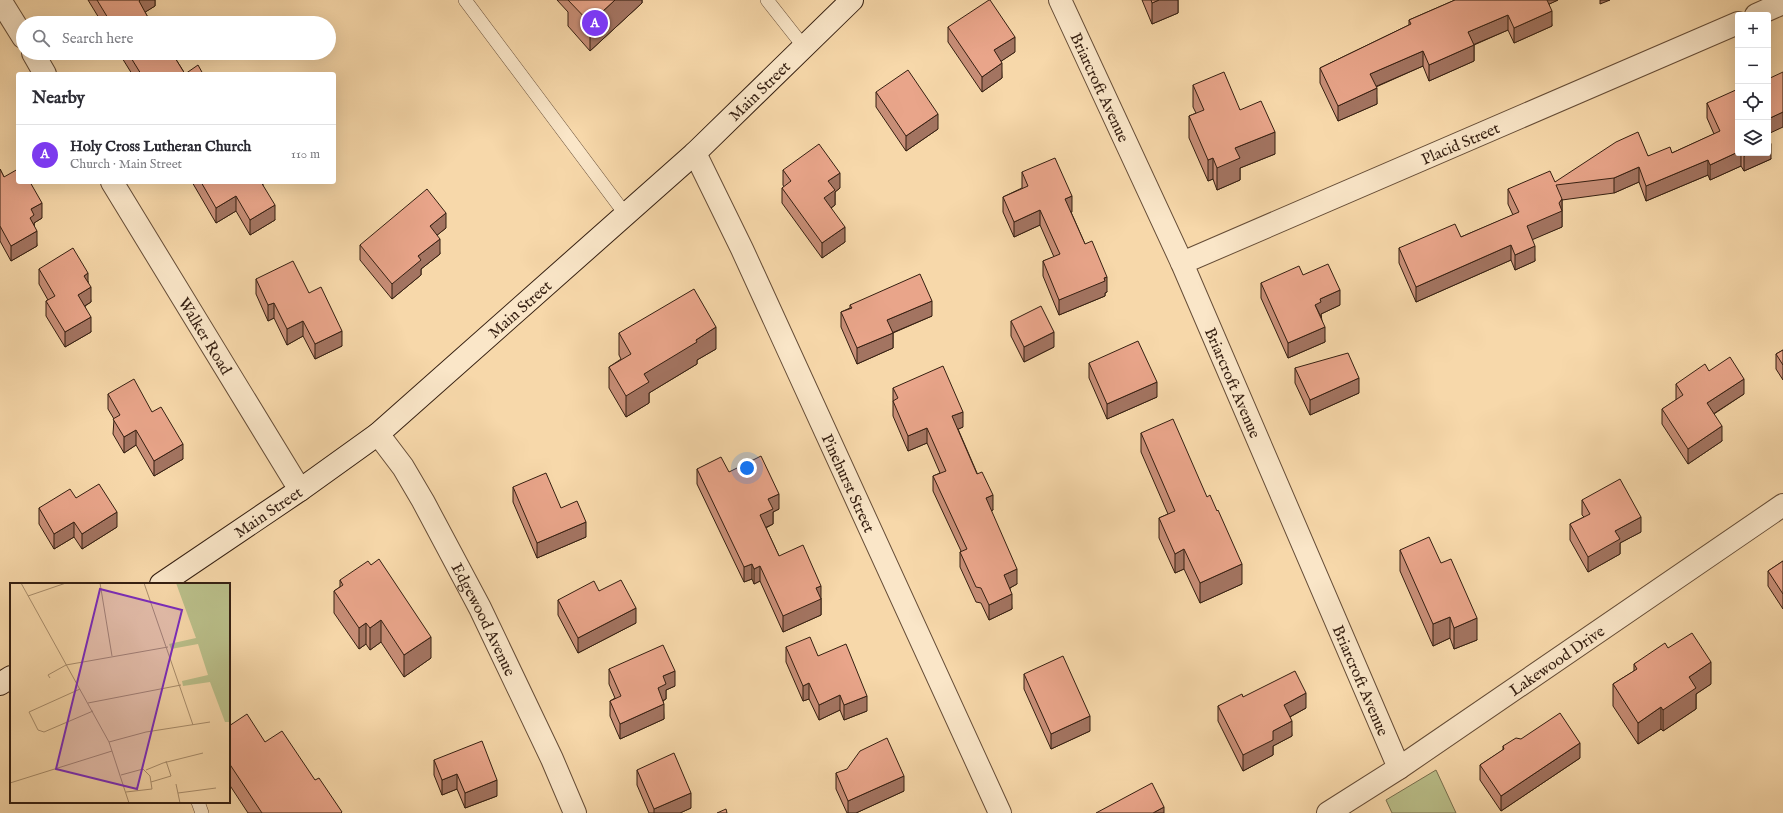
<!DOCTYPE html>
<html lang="en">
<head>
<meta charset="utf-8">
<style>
  :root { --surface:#fff; --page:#f7f7f7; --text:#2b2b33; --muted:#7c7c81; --line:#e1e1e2; --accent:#7c3aed }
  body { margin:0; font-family:"IM FELL English",serif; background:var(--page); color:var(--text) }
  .controls { position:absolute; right:12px; top:12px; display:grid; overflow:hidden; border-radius:4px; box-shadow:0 4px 16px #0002 }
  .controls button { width:36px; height:36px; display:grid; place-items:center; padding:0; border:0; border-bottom:1px solid var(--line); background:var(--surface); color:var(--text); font:20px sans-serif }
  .you { position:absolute; left:747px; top:468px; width:14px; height:14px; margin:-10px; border:3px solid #fff; border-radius:50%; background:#1a73e8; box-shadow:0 0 0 6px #1a73e833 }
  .badge { display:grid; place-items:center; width:26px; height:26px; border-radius:50%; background:var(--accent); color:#fff; font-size:13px; font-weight:700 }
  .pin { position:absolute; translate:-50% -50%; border:2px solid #fff; box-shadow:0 1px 4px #0006 }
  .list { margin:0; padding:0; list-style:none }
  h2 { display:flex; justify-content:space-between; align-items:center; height:52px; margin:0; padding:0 16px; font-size:17px }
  h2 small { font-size:13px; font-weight:400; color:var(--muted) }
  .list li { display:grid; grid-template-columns:26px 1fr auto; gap:12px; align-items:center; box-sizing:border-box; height:60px; padding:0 16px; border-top:1px solid var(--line) }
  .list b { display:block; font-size:15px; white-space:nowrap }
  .list p { margin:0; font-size:13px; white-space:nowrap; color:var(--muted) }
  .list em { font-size:13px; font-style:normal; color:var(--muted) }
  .icon { flex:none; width:22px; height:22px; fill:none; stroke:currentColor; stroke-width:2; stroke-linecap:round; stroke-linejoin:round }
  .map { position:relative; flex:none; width:1783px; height:813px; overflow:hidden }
  .search { position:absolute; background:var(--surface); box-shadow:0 4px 16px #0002; left:16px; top:16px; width:320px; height:44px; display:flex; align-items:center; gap:10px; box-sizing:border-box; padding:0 14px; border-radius:22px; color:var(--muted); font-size:15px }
  .panel { position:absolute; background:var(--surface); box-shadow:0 4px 16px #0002; left:16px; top:72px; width:320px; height:112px; border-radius:4px }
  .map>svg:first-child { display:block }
</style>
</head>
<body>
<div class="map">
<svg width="1783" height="813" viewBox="0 0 1783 813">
  <rect width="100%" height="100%" fill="#f7d8aa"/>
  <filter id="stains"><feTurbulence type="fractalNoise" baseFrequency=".005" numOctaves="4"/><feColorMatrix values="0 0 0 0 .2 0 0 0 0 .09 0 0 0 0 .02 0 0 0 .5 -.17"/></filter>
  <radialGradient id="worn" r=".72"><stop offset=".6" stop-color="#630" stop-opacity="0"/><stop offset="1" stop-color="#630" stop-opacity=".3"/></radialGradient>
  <polygon fill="#babf8a" stroke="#786f4e" points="1436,770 1456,813 1392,813 1386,800"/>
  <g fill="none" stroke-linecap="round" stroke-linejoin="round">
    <defs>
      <g id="service">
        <polyline points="465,0 626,215"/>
        <polyline points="767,0 804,47"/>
        <polyline points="198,802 202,813"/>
      </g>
      <g id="minor">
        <polyline points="0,0 23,37"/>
        <path id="s1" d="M 1060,0 L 1182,263 L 1399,768"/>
        <polyline points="1756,15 1783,3"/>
        <polyline points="33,53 45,74"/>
        <path id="s2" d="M 695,153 L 742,249 L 1000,813"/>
        <path id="s3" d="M 112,182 L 300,490"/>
        <path id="s4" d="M 1182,263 L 1738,23"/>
        <path id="s5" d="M 378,434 L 403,467 L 423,501 L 480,608 L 552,759 L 575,813"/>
        <path id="s6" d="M 1328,813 L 1399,768 L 1783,505"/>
      </g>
      <g id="secondary">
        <path id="s7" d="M 161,584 L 300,490 L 378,434 L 695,153 L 852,0"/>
        <polyline points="0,684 11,677"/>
      </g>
    </defs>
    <use href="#service" stroke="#664d37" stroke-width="14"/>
    <use href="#minor" stroke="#664d37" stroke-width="24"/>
    <use href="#secondary" stroke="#351f11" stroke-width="24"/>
    <use href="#service" stroke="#fae6c8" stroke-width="13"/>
    <use href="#minor" stroke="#fae6c8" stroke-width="22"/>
    <use href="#secondary" stroke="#fae6c8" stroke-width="22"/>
  </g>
  <g fill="#c88e77" stroke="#351f11">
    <polygon points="88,0 155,0 155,6 145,12 151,23 102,23"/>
    <polygon points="557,0 642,0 642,3 590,51 568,26 568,12"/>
    <polygon points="1142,0 1178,0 1178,13 1152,24"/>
    <polygon points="1455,0 1558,0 1549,4 1552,26 1514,43 1508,30 1474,45 1474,61 1429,81 1423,66 1376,87 1377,104 1338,121 1320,83 1320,68 1409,25 1409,20"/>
    <polygon points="948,27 1015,52 1001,61 1002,78 982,92 948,42"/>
    <polygon points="119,53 172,53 185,74 203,74 132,74"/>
    <polygon points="1193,85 1240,110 1275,154 1240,168 1240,180 1217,190 1213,179 1208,181 1189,138 1189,116 1196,113 1193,107"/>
    <polygon points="876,92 938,129 906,151 876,107"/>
    <polygon points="1707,103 1738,153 1768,153 1771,159 1744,171 1741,166 1710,180 1708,175 1646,201 1639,182 1614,193 1562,200 1562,227 1532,239 1535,261 1515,270 1511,260 1416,302 1399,263 1399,248 1461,237 1513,215 1508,204 1508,189 1555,182 1648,156 1672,153 1714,134 1707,118"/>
    <polygon points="0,169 4,177 42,218 34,223 37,246 11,261 0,241"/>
    <polygon points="783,170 840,188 835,192 835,205 831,208 845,242 822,258 782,203 782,188 784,187 783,185"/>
    <polygon points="1022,172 1072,212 1071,212 1085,244 1107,292 1105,293 1105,296 1059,315 1043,276 1043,261 1054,257 1040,225 1014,237 1003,212 1003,197 1022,188"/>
    <polygon points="192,182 263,182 263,186 275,220 250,235 236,211 216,223"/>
    <polygon points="446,228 437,235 440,254 421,269 421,275 392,299 360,260 360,245"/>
    <polygon points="39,269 88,281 91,302 85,306 91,332 65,347 46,316 46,301 48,300 39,284"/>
    <polygon points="1303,275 1340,305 1321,314 1325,342 1288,358 1261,298 1261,283"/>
    <polygon points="256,279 309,293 342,346 315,359 303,336 287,345 274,318 268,321 256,294"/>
    <polygon points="850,305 932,316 893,333 893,348 857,364 841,327 841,312 850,308"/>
    <polygon points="1011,321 1054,347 1024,362 1011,336"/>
    <polygon points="619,333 716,349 697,360 697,364 649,393 649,403 626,417 609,388 609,367 621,359 619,355"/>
    <polygon points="1783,350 1783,380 1776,369 1776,354"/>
    <polygon points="1089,363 1157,397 1107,419 1089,378"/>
    <polygon points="1295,368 1359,393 1310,415 1295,383"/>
    <polygon points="1709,371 1744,394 1714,414 1722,441 1688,464 1662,424 1662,409 1676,400 1676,384"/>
    <polygon points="893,388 963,427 958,429 993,510 991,511 1017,584 1010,588 1012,609 989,620 981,603 976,602 960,567 960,552 961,551 933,491 933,476 940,473 927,443 908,451 893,416"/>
    <polygon points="108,394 152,412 183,459 154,476 136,445 124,453 113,434 114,419 108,409"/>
    <polygon points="1141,433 1242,584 1200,603 1184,569 1175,573 1159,538 1159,518 1168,514 1141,452"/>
    <polygon points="697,469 729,472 779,509 773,512 773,524 766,528 779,556 821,598 821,615 783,632 760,581 754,584 752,579 744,582 697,484"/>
    <polygon points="513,487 561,508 586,537 537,558 513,502"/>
    <polygon points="76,498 117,527 82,549 74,537 54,549 39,524 39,508"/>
    <polygon points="1582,500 1641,532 1620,543 1620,554 1588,572 1570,540 1570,524 1584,517 1582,515"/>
    <polygon points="1400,550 1441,563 1477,640 1454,649 1450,638 1433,646 1400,571"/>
    <polygon points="1783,561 1783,609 1768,586 1768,571"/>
    <polygon points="340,580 431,658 404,677 381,642 370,650 366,644 359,649 334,613 334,591 340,587"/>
    <polygon points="599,591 636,623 578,653 558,615 558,600"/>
    <polygon points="786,647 818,656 867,711 844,720 840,710 819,720 809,699 803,701 786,662"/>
    <polygon points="1668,648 1711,684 1696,694 1696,709 1663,731 1661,729 1638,744 1613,706 1613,684 1634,671 1634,664"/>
    <polygon points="609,669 675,686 666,690 666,699 663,701 664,719 620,739 610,716 610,701 615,698 609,684"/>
    <polygon points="1024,674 1090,731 1051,749 1024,689"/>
    <polygon points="1243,697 1306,708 1290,717 1292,736 1273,746 1273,755 1243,771 1218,721 1218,706"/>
    <polygon points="229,726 265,742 342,813 248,813 229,784"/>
    <polygon points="1503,746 1580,758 1501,811 1480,780 1480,765 1503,750"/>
    <polygon points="434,760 497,796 465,808 457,789 442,795 434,775"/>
    <polygon points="637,770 691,808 680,813 649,813 637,785"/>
    <polygon points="836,773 904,791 856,813 847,813 836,789"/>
  </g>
  <g fill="#a37461" stroke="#351f11">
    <polygon points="140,0 155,0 155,6 139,16 139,1"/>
    <polygon points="615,0 642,0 642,3 590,51 590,23"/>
    <polygon points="1159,0 1178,0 1178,13 1152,24 1152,3"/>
    <polygon points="1543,0 1558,0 1543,7"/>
    <polygon points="1600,0 1610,0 1600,4"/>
    <polygon points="1552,11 1552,26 1514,43 1514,28"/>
    <polygon points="1508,15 1508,30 1468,47 1468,32"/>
    <polygon points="1015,37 1015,52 994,66 994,50"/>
    <polygon points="1474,45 1474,61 1429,81 1429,65"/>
    <polygon points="1423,51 1423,66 1370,89 1370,74"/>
    <polygon points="1002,63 1002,78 982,92 982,77"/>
    <polygon points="1377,88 1377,104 1338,121 1338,106"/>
    <polygon points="1783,112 1783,127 1768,134 1768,119"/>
    <polygon points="938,114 938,129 906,151 906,136"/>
    <polygon points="1275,132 1275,154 1240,168 1240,180 1217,190 1217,168 1235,148"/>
    <polygon points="1771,144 1771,159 1744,171 1744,156 1751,153 1768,153 1768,145"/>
    <polygon points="1738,152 1738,153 1741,153 1741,166 1710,180 1710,165"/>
    <polygon points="1213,158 1213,179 1208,181 1208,160"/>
    <polygon points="1708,160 1708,175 1646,201 1646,186"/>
    <polygon points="1639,167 1639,182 1614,193 1614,178"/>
    <polygon points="840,173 840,188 835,192 835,205 824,213 824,198 828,181"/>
    <polygon points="236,196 236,211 216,223 216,208"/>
    <polygon points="1072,196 1072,212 1065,214 1065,199"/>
    <polygon points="1562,199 1562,227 1527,242 1527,226 1559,203"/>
    <polygon points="42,203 42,218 34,223 34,230 30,218 31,209"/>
    <polygon points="275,205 275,220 250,235 250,220"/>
    <polygon points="1040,210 1040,225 1014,237 1014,222"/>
    <polygon points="446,213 446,228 430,241 430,226"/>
    <polygon points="845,227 845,242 822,258 822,243"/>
    <polygon points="37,231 37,246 11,261 11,246"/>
    <polygon points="440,239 440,254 421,269 421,275 392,299 392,284 418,256"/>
    <polygon points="1511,245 1511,260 1416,302 1416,287"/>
    <polygon points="1535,246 1535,261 1515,270 1515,255"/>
    <polygon points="88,273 88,288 84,276"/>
    <polygon points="1107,277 1107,292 1105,293 1105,296 1059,315 1059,300"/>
    <polygon points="91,287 91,302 78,310 78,295"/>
    <polygon points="1340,290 1340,305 1321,314 1321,317 1315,305 1320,299"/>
    <polygon points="932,301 932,316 887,335 887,320"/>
    <polygon points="274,303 274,318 268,321 268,305"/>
    <polygon points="91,317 91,332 65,347 65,332"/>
    <polygon points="303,321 303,336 287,345 287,329"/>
    <polygon points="716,327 716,349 697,360 697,364 649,393 649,403 626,417 626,396 644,374 696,340"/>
    <polygon points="1325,327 1325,342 1288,358 1288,343"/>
    <polygon points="342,331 342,346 315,359 315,344"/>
    <polygon points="1054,332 1054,347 1024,362 1024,347"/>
    <polygon points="893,333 893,348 857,364 857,348"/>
    <polygon points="1359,378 1359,393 1310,415 1310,400"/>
    <polygon points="1744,379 1744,394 1707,418 1707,403"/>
    <polygon points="1157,382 1157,397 1107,419 1107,404"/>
    <polygon points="963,412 963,427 952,432 952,416"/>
    <polygon points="1722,426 1722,441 1688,464 1688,449"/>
    <polygon points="927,428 927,443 908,451 908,436"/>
    <polygon points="136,430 136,445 124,453 124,437"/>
    <polygon points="183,444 183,459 154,476 154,461"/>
    <polygon points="779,494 779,509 773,512 773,524 760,530 760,515 768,499"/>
    <polygon points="993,495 993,510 986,514 986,498"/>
    <polygon points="117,512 117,527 82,549 82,534"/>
    <polygon points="1641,517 1641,532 1620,543 1620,554 1588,572 1588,557 1615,531"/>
    <polygon points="74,522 74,537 54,549 54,534"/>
    <polygon points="586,522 586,537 537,558 537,543"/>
    <polygon points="1184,549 1184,569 1175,573 1175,554"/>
    <polygon points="752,564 752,579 744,582 744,567"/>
    <polygon points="1242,564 1242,584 1200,603 1200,583"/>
    <polygon points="760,566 760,581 754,584 754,569"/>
    <polygon points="1017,569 1017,584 1004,591 1004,575"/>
    <polygon points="821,586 821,615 783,632 783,616 816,588"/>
    <polygon points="1012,594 1012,609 989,620 989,605"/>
    <polygon points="636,608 636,623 578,653 578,638"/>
    <polygon points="1450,617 1450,638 1433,646 1433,624"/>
    <polygon points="1477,618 1477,640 1454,649 1454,628"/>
    <polygon points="381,620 381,642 370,650 370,628"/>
    <polygon points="366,623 366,644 359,649 359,628"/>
    <polygon points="431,637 431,658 404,677 404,655"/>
    <polygon points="1711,662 1711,684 1696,694 1696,709 1663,731 1663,710 1689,677"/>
    <polygon points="675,671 675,686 666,690 666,699 658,703 658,688 663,676"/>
    <polygon points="809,683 809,699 803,701 803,686"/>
    <polygon points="1306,693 1306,708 1284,720 1284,705"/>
    <polygon points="840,695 840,710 819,720 819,705"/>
    <polygon points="867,696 867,711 844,720 844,705"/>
    <polygon points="664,704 664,719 620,739 620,724"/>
    <polygon points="1661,707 1661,729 1638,744 1638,723"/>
    <polygon points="1090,716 1090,731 1051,749 1051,734"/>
    <polygon points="1292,721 1292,736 1273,746 1273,755 1243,771 1243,755 1273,731"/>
    <polygon points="1580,743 1580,758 1501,811 1501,796"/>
    <polygon points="457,774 457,789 442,795 442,780"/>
    <polygon points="904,776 904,791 856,813 848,813 848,801"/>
    <polygon points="497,780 497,796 465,808 465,793"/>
    <polygon points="691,793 691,808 680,813 654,813 654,809"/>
    <polygon points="1164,807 1164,813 1153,813"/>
  </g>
  <g fill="#e9a58a" stroke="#351f11">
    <polygon points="97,0 140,0 139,1 151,23 111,23"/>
    <polygon points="568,0 615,0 590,23"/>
    <polygon points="989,0 990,0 1015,37 994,50 1002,63 982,77 948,27"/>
    <polygon points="1151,0 1159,0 1152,3"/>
    <polygon points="1455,0 1547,0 1552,11 1514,28 1508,15 1468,32 1474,45 1429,65 1423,51 1370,74 1377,88 1338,106 1320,68 1411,24 1409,20"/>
    <polygon points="128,53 172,53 185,74 198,65 203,74 141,74"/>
    <polygon points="908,70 938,114 906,136 876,92"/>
    <polygon points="1224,72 1240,110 1261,101 1275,132 1235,148 1240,158 1217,168 1213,158 1208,160 1189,116 1204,110 1193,85"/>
    <polygon points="1783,72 1783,112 1768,119 1768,79"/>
    <polygon points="1738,89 1738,152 1710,165 1708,160 1646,186 1639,167 1614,178 1556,185 1562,199 1559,203 1562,211 1527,226 1535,246 1515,255 1511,245 1416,287 1399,248 1455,224 1461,237 1519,212 1508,189 1550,171 1555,182 1616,142 1638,132 1648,156 1670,147 1672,153 1720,131 1707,103"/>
    <polygon points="1768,137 1771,144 1768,145"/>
    <polygon points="819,144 840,173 828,181 835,190 824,198 845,227 822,243 782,188 791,181 783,170"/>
    <polygon points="1742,153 1751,153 1744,156"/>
    <polygon points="1055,158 1072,196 1065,199 1085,244 1092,241 1107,277 1104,278 1105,281 1059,300 1043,261 1060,254 1040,210 1014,222 1003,197 1028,186 1022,172"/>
    <polygon points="0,169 4,177 18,169 18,182 30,182 42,203 31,209 34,215 30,218 37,231 11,246 0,226"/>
    <polygon points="201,182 261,182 275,205 250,220 236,196 216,208"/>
    <polygon points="427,189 446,213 430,226 440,239 418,256 421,260 392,284 360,245"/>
    <polygon points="73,248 88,273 84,276 91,287 78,295 91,317 65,332 46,301 55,296 39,269"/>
    <polygon points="293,261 309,293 321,287 342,331 315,344 303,321 287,329 274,303 268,305 256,279"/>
    <polygon points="1328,264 1340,290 1320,299 1321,302 1315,305 1325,327 1288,343 1261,283 1299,266 1303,275"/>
    <polygon points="920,274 932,301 887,320 893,333 857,348 841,312 852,308 850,305"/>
    <polygon points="694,289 716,327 696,340 697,342 644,374 649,382 626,396 609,367 631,354 619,333"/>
    <polygon points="1041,306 1054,332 1024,347 1011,321"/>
    <polygon points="1138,341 1157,382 1107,404 1089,363"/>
    <polygon points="1783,350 1783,365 1776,354"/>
    <polygon points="1348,353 1359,378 1310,400 1295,368"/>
    <polygon points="1730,357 1744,379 1707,403 1722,426 1688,449 1662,409 1683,395 1676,384 1705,364 1709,371"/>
    <polygon points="943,366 963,412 952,416 977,474 982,472 993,495 986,498 1017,569 1004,575 1012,594 989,605 981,588 976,587 960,552 967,549 933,476 946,471 927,428 908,436 893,401 898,398 893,388"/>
    <polygon points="134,379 152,412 161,407 183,444 154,461 136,430 124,437 113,419 120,415 108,394"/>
    <polygon points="1173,419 1207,497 1210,495 1217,511 1218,510 1242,564 1200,583 1184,549 1175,554 1159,518 1175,511 1141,433"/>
    <polygon points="761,456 779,494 768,499 773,509 760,515 779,556 803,545 821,586 816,588 821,599 783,616 760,566 754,569 752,564 744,567 697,469 721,457 729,472"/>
    <polygon points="546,473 561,508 577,501 586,522 537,543 513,487"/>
    <polygon points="1620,479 1641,517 1615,531 1620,539 1588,557 1570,524 1590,514 1582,500"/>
    <polygon points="99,484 117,512 82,534 74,522 54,534 39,508 70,489 76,498"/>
    <polygon points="1429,537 1441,563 1451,559 1477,618 1454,628 1450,617 1433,624 1400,550"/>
    <polygon points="379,559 431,637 404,655 381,620 370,628 366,623 359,628 334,591 343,585 340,580 368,561 371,565"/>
    <polygon points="1783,561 1783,594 1768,571"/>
    <polygon points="621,580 636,608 578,638 558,600 594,581 599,591"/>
    <polygon points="1692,633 1711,662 1689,677 1696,688 1663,710 1661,707 1638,723 1613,684 1637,669 1634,664 1665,643 1668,648"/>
    <polygon points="810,637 818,656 846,644 867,696 844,705 840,695 819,705 809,683 803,686 786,647"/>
    <polygon points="663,645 675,671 663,676 666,684 658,688 664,704 620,724 610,701 621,696 609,669"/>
    <polygon points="1063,656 1090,716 1051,734 1024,674"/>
    <polygon points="1295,671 1306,693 1284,705 1292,721 1273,731 1273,740 1243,755 1218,706 1242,694 1243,697"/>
    <polygon points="1560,713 1580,743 1501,796 1480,765 1504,749 1503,746 1516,738 1521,739"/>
    <polygon points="247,714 265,742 282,731 315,780 319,778 342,812 341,813 262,813 229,763 229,726"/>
    <polygon points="887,738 904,776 848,801 836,773 847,769 860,751"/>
    <polygon points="482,741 497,780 465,793 457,774 442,780 434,760"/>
    <polygon points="674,753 691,793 654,809 637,770"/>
    <polygon points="1152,783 1164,807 1153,813 1096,813"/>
    <polygon points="726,809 727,813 717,813"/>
  </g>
  <g text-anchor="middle" stroke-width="3" stroke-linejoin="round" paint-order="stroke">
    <g font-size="16" fill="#351f11" stroke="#fae6c8">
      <text dy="6" stroke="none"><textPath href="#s1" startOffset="96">Briarcroft Avenue</textPath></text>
      <text dy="6" stroke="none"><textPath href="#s7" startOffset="777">Main Street</textPath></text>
      <text dy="6" stroke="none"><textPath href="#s4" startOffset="303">Placid Street</textPath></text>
      <text dy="6" stroke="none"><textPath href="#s7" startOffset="453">Main Street</textPath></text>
      <text dy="6" stroke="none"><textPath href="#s3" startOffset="180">Walker Road</textPath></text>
      <text dy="6" stroke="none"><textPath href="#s1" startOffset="420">Briarcroft Avenue</textPath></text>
      <text dy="6" stroke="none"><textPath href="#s2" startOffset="364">Pinehurst Street</textPath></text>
      <text dy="6" stroke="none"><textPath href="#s7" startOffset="129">Main Street</textPath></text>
      <text dy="6" stroke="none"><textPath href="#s5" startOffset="214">Edgewood Avenue</textPath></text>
      <text dy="6" stroke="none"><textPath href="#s6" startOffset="275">Lakewood Drive</textPath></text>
      <text dy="6" stroke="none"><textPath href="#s1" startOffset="744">Briarcroft Avenue</textPath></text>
    </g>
  </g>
  <g transform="translate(10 583)">
    <rect width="220" height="220" fill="#f7d8aa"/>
    <path d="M 166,0 L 220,0 L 220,139 L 215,139 L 200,99 L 173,103 L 172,98 L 198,92 L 188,61 L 161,66 L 159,61 L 186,55 Z" fill="#babf8a"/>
    <path fill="none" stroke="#a98e6d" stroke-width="1" d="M 11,0 L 99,159 L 119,220M 90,0 L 102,73M 134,0 L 183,142M 18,13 L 56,0M 40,95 L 38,92 L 56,82 L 158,64M 70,106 L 19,129 L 28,147 L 34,149 L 83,128M 78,120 L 171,102M 99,159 L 136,149 L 200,139M 136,187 L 153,180 L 193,170M 111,192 L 133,186 L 140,193 L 142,206 L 116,209M 141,199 L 161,193 L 156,178M 0,200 L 102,168M 166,201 L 170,220M 168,210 L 206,205"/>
    <path fill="#7b2cbf" fill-opacity="0.15" stroke="#7b2cbf" stroke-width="2" d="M 90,6 L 172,27 L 127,206 L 46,186 Z"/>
    <rect width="220" height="220" fill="none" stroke="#351f11" stroke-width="2"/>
  </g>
  <rect width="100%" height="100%" filter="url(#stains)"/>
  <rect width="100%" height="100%" fill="url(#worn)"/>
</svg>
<div class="controls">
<button>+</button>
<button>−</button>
<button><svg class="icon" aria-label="locate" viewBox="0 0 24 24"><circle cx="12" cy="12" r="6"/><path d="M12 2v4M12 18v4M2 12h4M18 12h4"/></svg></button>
<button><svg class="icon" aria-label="layers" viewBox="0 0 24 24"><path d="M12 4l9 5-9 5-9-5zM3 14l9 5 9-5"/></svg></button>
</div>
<div class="you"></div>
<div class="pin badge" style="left:595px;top:23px">A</div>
<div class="search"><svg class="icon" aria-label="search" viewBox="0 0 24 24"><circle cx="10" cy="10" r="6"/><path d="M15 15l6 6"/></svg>Search here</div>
<section class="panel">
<h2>Nearby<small></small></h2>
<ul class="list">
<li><span class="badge">A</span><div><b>Holy Cross Lutheran Church</b><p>Church · Main Street</p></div><em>110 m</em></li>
</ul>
</section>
</div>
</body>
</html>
